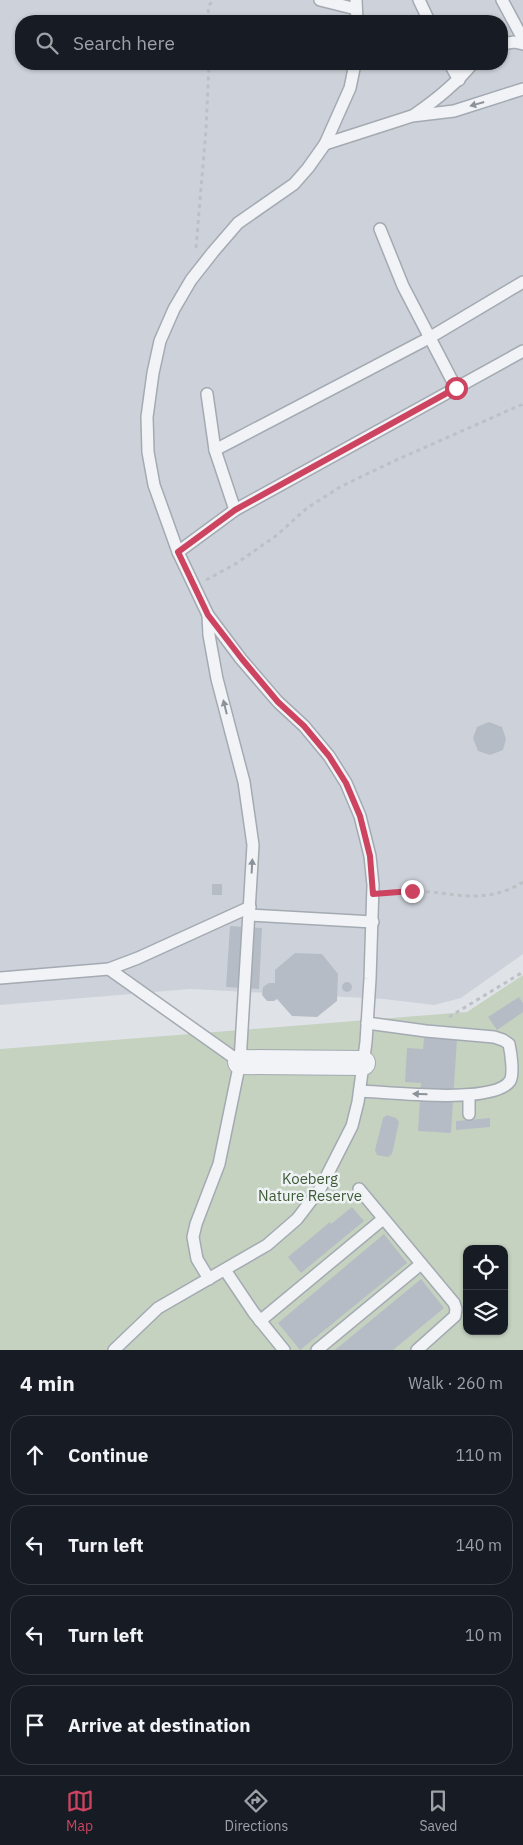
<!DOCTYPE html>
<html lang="en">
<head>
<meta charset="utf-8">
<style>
  :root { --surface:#171b24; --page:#20242c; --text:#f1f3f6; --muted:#9ea1a6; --line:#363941; --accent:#cd4461 }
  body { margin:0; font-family:"IBM Plex Sans",sans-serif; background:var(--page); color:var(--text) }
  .controls { position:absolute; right:15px; bottom:15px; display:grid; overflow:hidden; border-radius:10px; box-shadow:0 1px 4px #0004 }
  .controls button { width:45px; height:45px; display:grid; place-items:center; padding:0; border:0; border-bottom:1px solid var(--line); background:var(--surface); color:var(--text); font:25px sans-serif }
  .stop { position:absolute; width:15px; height:15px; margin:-11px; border:4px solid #cd4461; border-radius:50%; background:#fff }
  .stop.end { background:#cd4461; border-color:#fff; box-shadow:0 1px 5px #0008 }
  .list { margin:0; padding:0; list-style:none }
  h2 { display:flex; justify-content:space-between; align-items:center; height:65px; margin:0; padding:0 20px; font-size:21px }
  h2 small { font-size:16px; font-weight:400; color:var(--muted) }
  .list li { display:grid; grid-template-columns:32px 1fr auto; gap:15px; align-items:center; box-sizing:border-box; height:80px; margin:0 10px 10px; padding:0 10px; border:1px solid var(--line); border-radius:20px }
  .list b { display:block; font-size:19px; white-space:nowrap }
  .list em { font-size:16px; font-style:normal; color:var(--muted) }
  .icon { flex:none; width:28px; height:28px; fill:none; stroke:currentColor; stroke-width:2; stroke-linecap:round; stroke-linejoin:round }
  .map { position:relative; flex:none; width:523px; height:1350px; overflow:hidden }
  .search { position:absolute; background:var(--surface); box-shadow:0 1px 4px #0004; left:15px; right:15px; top:15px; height:55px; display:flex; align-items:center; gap:12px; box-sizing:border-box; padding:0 18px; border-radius:20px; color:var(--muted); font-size:19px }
  .sheet { height:425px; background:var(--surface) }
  nav { display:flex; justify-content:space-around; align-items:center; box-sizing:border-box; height:70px; border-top:1px solid var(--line); background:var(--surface); font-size:14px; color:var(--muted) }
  nav a { display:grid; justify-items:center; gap:2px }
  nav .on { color:var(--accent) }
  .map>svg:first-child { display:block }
</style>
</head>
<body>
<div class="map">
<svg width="523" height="1350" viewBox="0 0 523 1350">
  <rect width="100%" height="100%" fill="#dfe3e8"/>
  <path fill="#cdd2da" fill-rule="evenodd" d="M 0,0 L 523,0 L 523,954 L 461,998 L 434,1005 L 384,999 L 190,989 L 0,1005 ZM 21,21 L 502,21 L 502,64 L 21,64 Z"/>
  <path fill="#c5d2c0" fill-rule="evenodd" d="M 523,975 L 523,1350 L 0,1350 L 0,1049 L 467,1012 ZM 467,1249 L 504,1249 L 504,1331 L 467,1331 Z"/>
  <g fill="#b6bcc5">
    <polygon points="489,722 502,727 506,739 503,750 490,755 478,751 473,738 477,727"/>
    <rect x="212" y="884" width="10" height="11"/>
    <polygon points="230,926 262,928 259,989 226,987"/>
    <polygon points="295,953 322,954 338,974 337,1001 317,1017 292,1016 277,999 274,1001 267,1001 262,995 263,987 269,983 275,983 275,970"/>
    <circle cx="347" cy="987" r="5"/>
    <polygon points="519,997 523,1003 523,1012 497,1030 488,1017"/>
    <polygon points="424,1037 457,1039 451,1133 418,1131 421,1083 405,1082 407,1048 423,1049"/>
    <polygon points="387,1115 396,1118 399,1122 392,1154 388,1157 377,1155 375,1150 383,1118"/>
    <polygon points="490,1118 490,1127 456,1130 456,1121"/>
    <polygon points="352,1207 364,1221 301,1273 288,1257 330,1222 331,1224"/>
    <polygon points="384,1234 407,1263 300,1350 278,1323"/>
    <polygon points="421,1279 444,1308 393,1350 335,1350"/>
  </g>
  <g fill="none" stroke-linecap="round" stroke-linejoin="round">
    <defs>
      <g id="lane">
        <polyline points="320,0 356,9"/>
        <polyline points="356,0 357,21"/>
        <polyline points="419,0 429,21"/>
        <polyline points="502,0 523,39"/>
        <polyline points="502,44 514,42 523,44"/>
        <polyline points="450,64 459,80"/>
        <path d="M 414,115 C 436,100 455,85 472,64"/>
        <polyline points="325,144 412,116 454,111 523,89"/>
        <polyline points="380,229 403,286 456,388"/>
        <polyline points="207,394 215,450 235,510"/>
        <polyline points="215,450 429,338 523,282"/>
        <polyline points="178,552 235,510 523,351"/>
        <polyline points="208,615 209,635 217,679 244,782 253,845 240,1062 219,1164 196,1224 193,1237 197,1259 209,1279"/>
        <polyline points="250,915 373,922"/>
        <polyline points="109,969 240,1062"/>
        <polyline points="0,978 109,969 138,958 250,907"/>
        <path d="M 360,1091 C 388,1092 494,1105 510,1081 C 514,1074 511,1053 509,1044 L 503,1040 L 494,1037 L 426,1031 L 367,1023"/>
        <polyline points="469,1096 469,1114"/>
        <polyline points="359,1189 454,1303 456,1309 455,1316 417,1350"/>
        <polyline points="225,1270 254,1313 284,1350"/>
        <polyline points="260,1321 383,1219"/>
        <polyline points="114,1350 158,1308 267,1245 297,1219 320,1189 352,1126 358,1102 366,1042 370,979 373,885 370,856 360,816 346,783 329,756 304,726 278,702 241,659 208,615 178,552 154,485 148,452 147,417 153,373 160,341 174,309 191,280 213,252 238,223 294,184 308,168 325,144 350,88 355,64"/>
        <polyline points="317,1350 421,1264"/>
      </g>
      <polyline id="street" points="240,1062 363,1063"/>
    </defs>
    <use href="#lane" stroke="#a4aab2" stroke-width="14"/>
    <use href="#street" stroke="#a4aab2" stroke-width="26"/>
    <g stroke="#bdc1c6" stroke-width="3" stroke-dasharray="4 4" stroke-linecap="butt">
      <polyline points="209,21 208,7 213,0"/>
      <polyline points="196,248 206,130 209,64"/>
      <polyline points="206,580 237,563 277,535 307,508 340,487 394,461 523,404"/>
      <path d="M 386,893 C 395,892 405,891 414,891 C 455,892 484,906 523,882"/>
      <polyline points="449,1017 523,972"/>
    </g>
    <use href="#lane" stroke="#f1f3f6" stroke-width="11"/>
    <use href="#street" stroke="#f1f3f6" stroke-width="24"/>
  </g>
  <defs><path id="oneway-solid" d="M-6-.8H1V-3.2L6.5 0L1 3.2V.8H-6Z" transform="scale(1.25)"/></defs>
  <g fill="#8c929a">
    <use href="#oneway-solid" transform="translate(477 104) rotate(164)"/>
    <use href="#oneway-solid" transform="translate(225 707) rotate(-104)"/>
    <use href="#oneway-solid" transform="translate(252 866) rotate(-87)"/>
    <use href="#oneway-solid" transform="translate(420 1094) rotate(-178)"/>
  </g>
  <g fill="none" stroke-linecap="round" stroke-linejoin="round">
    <polyline stroke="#cd4461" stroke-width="6" points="412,891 373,894 370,856 360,816 346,783 329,756 304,726 278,702 242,659 208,615 178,552 235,510 456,388"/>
  </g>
  <g text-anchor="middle" stroke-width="5" stroke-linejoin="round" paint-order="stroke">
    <g font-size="15" fill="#3e5a35" stroke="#eef2f5">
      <text x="310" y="1184">Koeberg<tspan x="310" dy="17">Nature Reserve</tspan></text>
    </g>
  </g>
</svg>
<div class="controls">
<button><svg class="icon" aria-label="locate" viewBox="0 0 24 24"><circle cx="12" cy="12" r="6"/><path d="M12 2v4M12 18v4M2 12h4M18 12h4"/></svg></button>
<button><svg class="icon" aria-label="layers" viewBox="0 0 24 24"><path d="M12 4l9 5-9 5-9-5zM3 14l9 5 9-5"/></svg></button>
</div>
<div class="stop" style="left:456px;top:388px"></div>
<div class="stop end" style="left:412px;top:891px"></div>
<div class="search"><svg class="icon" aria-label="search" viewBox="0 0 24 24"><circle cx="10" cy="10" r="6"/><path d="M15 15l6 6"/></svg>Search here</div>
</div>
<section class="sheet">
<h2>4 min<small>Walk · 260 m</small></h2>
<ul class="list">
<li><svg class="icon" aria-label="ahead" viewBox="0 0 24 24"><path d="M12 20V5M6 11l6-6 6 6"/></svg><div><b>Continue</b></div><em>110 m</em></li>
<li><svg class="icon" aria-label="left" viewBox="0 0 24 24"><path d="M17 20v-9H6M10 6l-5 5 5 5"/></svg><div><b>Turn left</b></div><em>140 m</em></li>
<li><svg class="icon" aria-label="left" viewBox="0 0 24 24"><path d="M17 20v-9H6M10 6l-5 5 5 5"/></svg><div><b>Turn left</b></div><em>10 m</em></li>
<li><svg class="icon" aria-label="arrive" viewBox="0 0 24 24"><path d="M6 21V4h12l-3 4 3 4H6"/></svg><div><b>Arrive at destination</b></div></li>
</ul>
</section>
<nav>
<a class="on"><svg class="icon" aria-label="map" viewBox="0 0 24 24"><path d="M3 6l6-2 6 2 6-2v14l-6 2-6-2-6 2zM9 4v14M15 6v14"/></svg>Map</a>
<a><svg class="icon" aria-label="directions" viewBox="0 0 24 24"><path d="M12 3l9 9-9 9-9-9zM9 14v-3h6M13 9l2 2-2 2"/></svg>Directions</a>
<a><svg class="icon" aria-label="saved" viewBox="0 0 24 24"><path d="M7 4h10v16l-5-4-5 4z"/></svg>Saved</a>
</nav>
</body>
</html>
